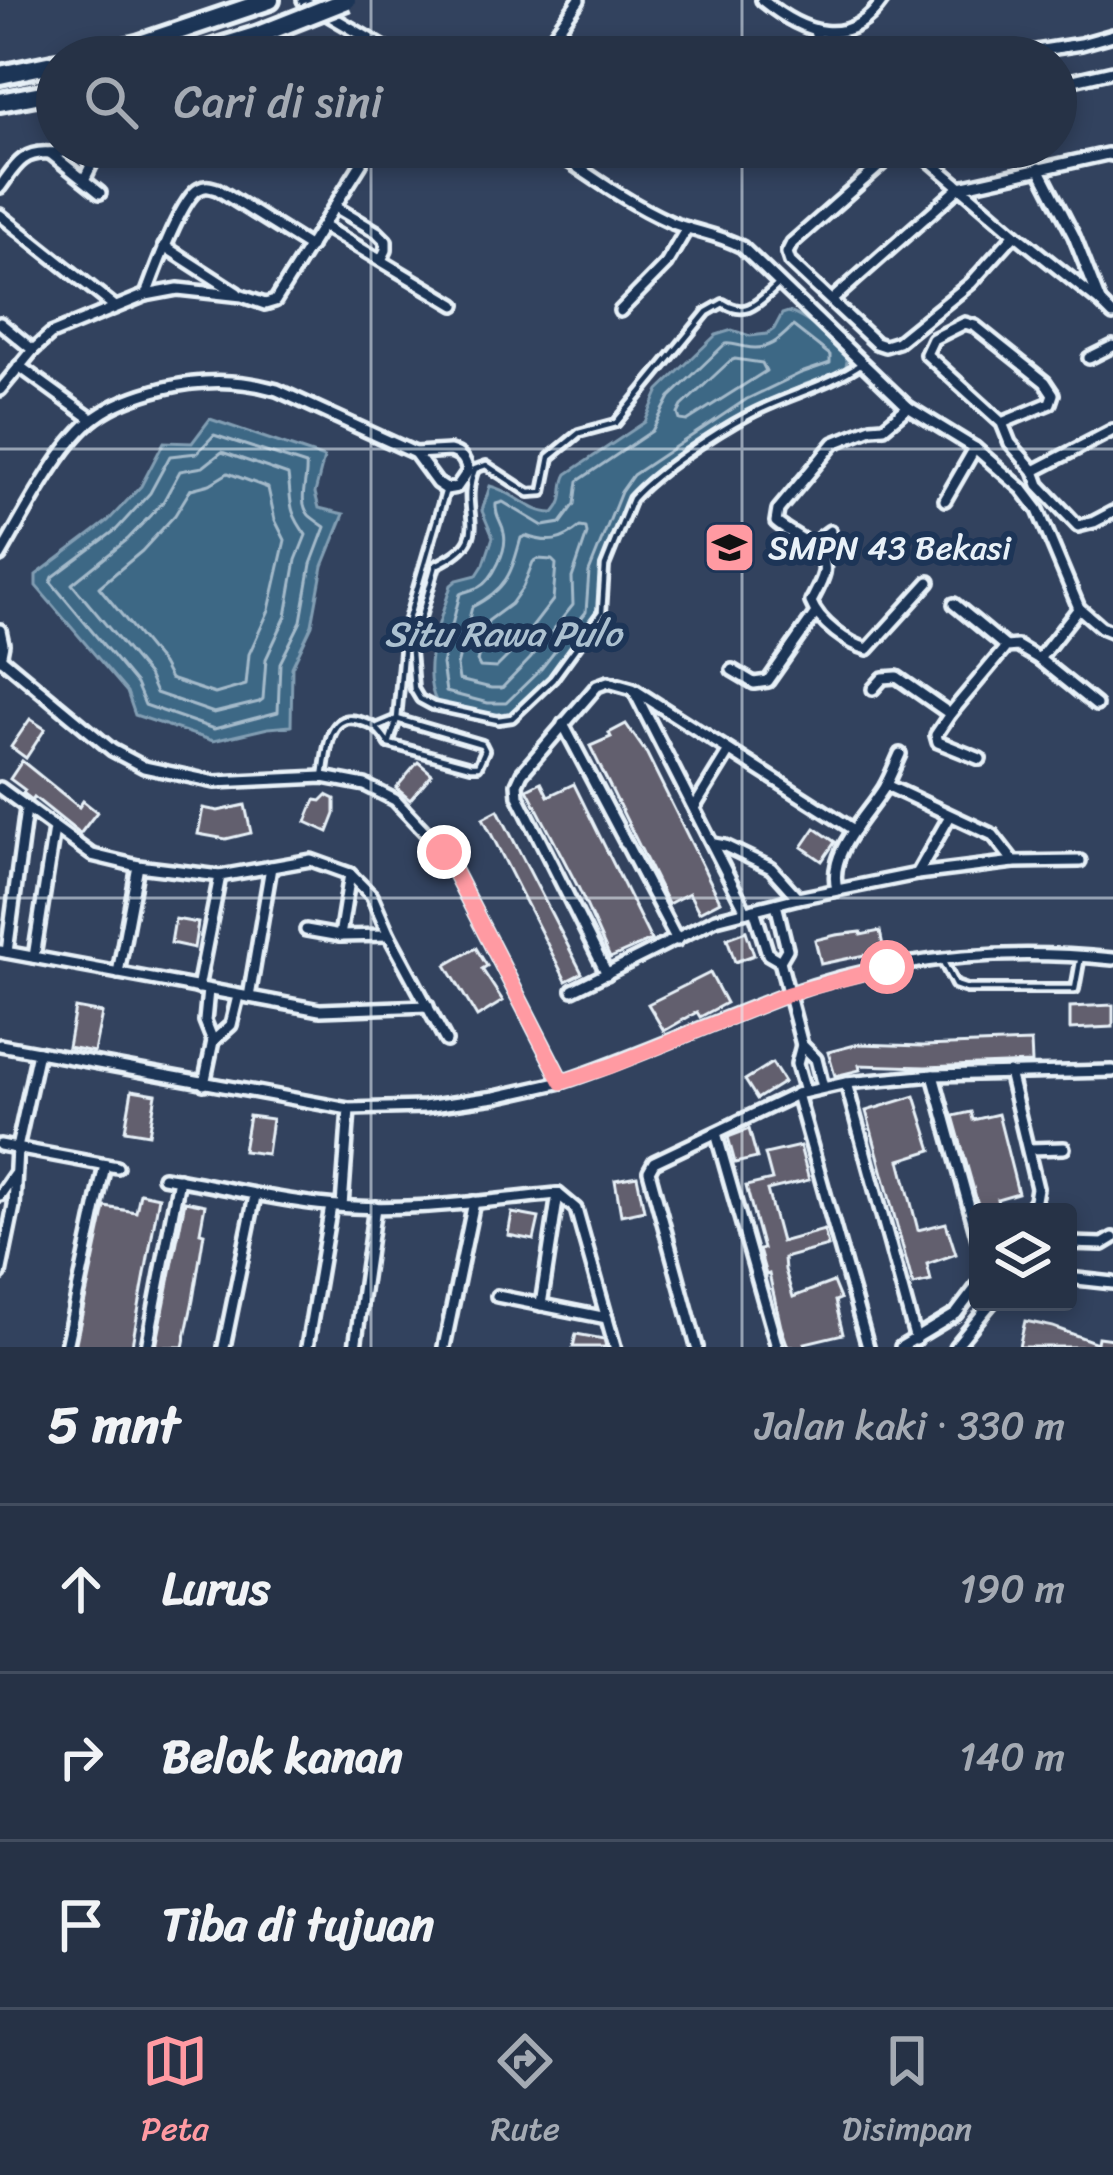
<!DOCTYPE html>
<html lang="id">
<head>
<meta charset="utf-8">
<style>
  :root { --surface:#263246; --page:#323e51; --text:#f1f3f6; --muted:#a4aab3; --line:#424d5f; --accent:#ff9aa2 }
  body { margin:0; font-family:Sriracha,sans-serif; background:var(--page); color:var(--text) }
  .controls { position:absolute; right:36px; bottom:36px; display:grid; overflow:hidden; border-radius:12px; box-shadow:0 6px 18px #0003 }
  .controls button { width:108px; height:108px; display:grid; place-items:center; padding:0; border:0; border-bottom:3px solid var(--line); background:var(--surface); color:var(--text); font:60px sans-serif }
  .stop { position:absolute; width:36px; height:36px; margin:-27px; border:9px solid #ff9aa2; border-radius:50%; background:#fff }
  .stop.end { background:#ff9aa2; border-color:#fff; box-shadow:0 3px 12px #0008 }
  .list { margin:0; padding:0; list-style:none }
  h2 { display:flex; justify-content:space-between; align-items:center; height:156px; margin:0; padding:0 48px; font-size:51px }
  h2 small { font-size:39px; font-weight:400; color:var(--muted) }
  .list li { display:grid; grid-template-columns:78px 1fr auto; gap:36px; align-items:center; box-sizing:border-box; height:168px; padding:0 48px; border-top:3px solid var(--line) }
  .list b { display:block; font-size:45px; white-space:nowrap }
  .list em { font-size:39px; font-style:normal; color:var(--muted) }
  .icon { flex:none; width:66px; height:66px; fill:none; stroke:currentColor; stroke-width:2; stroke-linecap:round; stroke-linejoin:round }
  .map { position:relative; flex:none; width:1113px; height:1347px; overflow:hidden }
  .search { position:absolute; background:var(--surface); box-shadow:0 6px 18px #0003; left:36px; right:36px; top:36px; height:132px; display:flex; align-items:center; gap:30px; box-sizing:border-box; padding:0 42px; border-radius:66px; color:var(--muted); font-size:45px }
  .sheet { height:660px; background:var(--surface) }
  nav { display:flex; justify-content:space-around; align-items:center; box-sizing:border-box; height:168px; border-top:3px solid var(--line); background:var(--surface); font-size:33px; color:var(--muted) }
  nav a { display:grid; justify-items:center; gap:6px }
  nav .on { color:var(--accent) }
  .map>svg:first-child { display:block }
</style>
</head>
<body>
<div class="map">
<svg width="1113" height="1347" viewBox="0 0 1113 1347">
  <rect width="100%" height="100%" fill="#32425e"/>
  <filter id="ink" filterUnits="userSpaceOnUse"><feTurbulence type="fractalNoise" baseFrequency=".00833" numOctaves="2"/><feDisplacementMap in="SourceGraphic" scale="24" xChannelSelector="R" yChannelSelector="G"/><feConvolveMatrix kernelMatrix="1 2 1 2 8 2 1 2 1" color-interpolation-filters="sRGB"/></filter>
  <g filter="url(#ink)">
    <g fill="#3e6785" stroke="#829eb3" stroke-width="3">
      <path d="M 788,312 C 801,315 842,343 847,357 C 848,360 846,364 846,367 L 839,373 L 806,384 L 753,410 L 642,484 L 624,515 L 601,575 L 597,617 L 550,677 L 516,712 C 491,719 462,710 437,703 C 418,668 441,621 451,585 L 457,580 L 477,575 L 484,564 L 493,537 L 482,511 L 490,486 C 513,491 531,514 554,513 C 568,498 559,487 567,474 L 645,422 L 659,390 L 716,335 L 732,330 L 750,336 L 767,334 L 774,329 L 782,314 Z"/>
      <polygon points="210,419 324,458 315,493 319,508 344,514 323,566 312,625 292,667 291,726 268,728 213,741 135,715 127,692 36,586 36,575 108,521 141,486 164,442 192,443"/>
    </g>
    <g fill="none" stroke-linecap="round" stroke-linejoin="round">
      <g stroke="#a4baca" stroke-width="3">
        <path d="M 793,326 L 830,355 L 830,363 L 801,373 L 747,399 L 633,475 L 621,492 L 589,572 L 586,612 L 541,669 L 506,703 L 488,703 L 446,692 L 442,664 L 460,594 C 466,591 473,590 479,587 C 493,580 508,549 504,533 C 502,520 495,518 496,504 L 503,502 L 543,526 L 561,523 L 575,504 L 578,481 L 652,431 L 670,397 L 725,344 C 732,343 739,346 746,347 C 768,352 780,339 793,326 Z"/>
        <polygon points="735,359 762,363 766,371 687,421 680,420 678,414 682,406 730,361"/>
        <path d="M 214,435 L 306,465 C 308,481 297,500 309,515 C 314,520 320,523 325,527 L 311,564 L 301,621 L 280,663 L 278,712 L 214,729 L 145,705 L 136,684 L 51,582 L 53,577 L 117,529 L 150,493 L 170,456 L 197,453 Z"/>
        <path d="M 222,452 L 288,475 C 292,503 287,509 306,535 L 296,560 L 286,616 L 266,659 L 263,699 L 259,702 L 214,713 L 156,693 L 148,675 L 72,584 L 128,539 L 163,502 L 180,471 L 203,467 Z"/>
        <polygon points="228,473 268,488 275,520 285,540 269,610 249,654 246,685 215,694 170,679 162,664 99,587 142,551 175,515 191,489 210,484"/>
        <path d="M 580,527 L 586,528 L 587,534 L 572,578 L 573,605 L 530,659 L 502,688 L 491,688 L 459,680 L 457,666 L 472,607 C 507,589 511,574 521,538 L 526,536 C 548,544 562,542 580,527 Z"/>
        <polygon points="538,559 552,560 556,564 553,600 517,647 496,668 480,667 477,661 488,621 511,604 523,587 533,562"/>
      </g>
    </g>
    <g fill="#625f6e" stroke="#e8f1f8" stroke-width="3">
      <polygon points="30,719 45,729 26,758 11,747"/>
      <polygon points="626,724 647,754 720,901 699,912 689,893 668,904 590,746 611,737 609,733"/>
      <polygon points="22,761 79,807 83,801 97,812 80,834 34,797 32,800 23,793 25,790 10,779"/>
      <polygon points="418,762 432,774 410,800 396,788"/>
      <polygon points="541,782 548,796 574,784 651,940 610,958 579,889 527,789"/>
      <polygon points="327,795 335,799 335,814 328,832 306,822 315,800 321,801"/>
      <polygon points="245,805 251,833 226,839 198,834 203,808 218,811"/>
      <polygon points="498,810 582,973 566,981 483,818"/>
      <polygon points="815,828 835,842 822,861 802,847"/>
      <polygon points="175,919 198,923 194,948 171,943"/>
      <polygon points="746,931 754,955 735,962 727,938"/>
      <polygon points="880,931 884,951 821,964 815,940 836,935 861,932 861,935"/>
      <polygon points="476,948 487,966 482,969 503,1001 477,1017 446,965"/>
      <polygon points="710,973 726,1003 700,1017 697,1012 664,1031 648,1004"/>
      <polygon points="1113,1005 1113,1027 1070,1029 1070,1007"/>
      <polygon points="75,1008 102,1013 94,1052 68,1047"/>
      <polygon points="1031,1042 1032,1063 925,1067 859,1065 860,1070 835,1076 828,1052 859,1044 923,1046"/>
      <polygon points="772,1063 784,1082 757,1099 745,1080"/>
      <polygon points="132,1090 156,1094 149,1134 125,1130"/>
      <polygon points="915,1096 932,1150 900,1160 918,1230 946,1223 956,1254 927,1264 931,1281 913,1285 866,1111"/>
      <polygon points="971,1112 973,1120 998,1114 1018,1193 997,1199 1000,1212 980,1212 953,1116"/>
      <polygon points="249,1116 272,1119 267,1154 243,1151"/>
      <polygon points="749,1129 757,1158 735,1163 728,1137"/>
      <polygon points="800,1146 809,1180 767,1190 781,1242 824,1230 828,1246 784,1258 785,1270 793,1297 833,1282 840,1299 835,1301 843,1334 805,1343 806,1347 788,1347 781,1327 769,1274 766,1275 759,1250 763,1249 746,1186 772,1180 765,1154"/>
      <polygon points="637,1176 644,1210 621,1215 615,1180"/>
      <polygon points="140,1193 159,1197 132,1345 75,1347 105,1207 136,1212"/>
      <polygon points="185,1201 205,1205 200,1232 204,1233 193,1300 183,1347 156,1347"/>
      <polygon points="512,1213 539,1218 534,1240 508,1235"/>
      <polygon points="1025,1321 1053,1327 1097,1343 1098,1337 1113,1339 1113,1347 1019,1347"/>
      <polygon points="576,1334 604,1339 606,1347 573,1347"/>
    </g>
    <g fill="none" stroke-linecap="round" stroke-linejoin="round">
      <defs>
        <g id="lane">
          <path d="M 779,284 C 759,301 748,319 723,303 L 707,312 L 616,423 L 579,433 L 550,457 L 543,492 L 529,493 L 486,465 L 475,469 C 456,516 498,536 436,565 L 411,652 L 414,689 L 420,699 L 433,706 L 498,720 L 512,718 L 553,679 L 602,612 L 605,566 L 632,499 C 657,471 715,433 749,415 C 786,395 827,387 862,363"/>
          <polyline points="389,744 397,719 405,630 446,489"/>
          <path d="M 323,777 C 327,754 327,710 360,721 C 376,726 380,730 389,744 L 471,766 L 478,766 L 485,750 L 482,744 L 397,719 L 378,727"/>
          <polyline points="943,962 955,985 967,989 1075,989 1081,956"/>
        </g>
        <g id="street">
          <polyline points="303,0 400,57"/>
          <path d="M 762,0 C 803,33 848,51 883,0"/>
          <polyline points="815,31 822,57"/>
          <polyline points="538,57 579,0"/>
          <polyline points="997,57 1081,44 1113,35"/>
          <polyline points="1056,84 1113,71"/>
          <path d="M 548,147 C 588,174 627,203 670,222 C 694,232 719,234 742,247 L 908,407 L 975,448 L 1022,489 L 1038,510 L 1079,608 L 1101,627 L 1113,632"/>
          <polyline points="901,147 792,243 787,253 790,262 876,343 885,346 898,342 971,283 1015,234"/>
          <polyline points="914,147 1015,234 1100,302 1113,315"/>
          <polyline points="1039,168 1074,236 1100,302"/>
          <polyline points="84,180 99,149"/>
          <path d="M 0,187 C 15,167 21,151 50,153"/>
          <polyline points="100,193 50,153 124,147"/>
          <polyline points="335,207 377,232 386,241 386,250 381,260"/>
          <polyline points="0,215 114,306"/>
          <polyline points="323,226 455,305"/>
          <polyline points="164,246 237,293"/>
          <path d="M 146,295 C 154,274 181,198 199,189 C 206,185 210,187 217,189 L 310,247"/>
          <polyline points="832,300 960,187 1107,154 1113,155"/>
          <polyline points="620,311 666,264 687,228"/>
          <polyline points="0,323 33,350"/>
          <polyline points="1089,358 1113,346"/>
          <polyline points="19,366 92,419"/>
          <polyline points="0,390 33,350 51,334 146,295 178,289 242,296 265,304 275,301 361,164"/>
          <path d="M 908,407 L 884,427 L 871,428 L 834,443 L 778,510 L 776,522 C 791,536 829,547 824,573 C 822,582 815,594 811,602 C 819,623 848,644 868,649 L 929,582"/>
          <polyline points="1002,423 1050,403 1053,394 1045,382 975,326 965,323 933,339 926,354 1002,423 1010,443 1034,471 1039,485 1078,526 1094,522 1113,512"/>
          <path d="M 450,451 C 461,454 465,459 468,471 L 457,487 L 446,489 L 437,483 L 415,453 Z"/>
          <polyline points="1034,471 1113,430"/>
          <polyline points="945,500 975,448"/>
          <polyline points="811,545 830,531"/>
          <path d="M 0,556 C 24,516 59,444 96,417 C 116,402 141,394 165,388 C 202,379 240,379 277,390 L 415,453"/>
          <polyline points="954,604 1006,647"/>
          <polyline points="0,630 3,644 0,659"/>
          <polyline points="1039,659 1096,705"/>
          <polyline points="732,670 754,683 768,681 815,614"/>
          <polyline points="873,689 883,678 897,677 950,714"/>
          <polyline points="634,691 746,911"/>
          <polyline points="563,724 677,940"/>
          <polyline points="980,759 938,742 936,735 950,714 1006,647 1017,646 1039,659 1079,608"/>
          <polyline points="886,785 993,835 1014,862"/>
          <polyline points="0,788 92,855 138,866 220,876 311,860 350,874 372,896 389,935 446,1041"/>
          <polyline points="694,808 729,751"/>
          <polyline points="714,844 725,846 771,868 798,898"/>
          <polyline points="917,874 950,816"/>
          <path d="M 837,889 C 827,853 866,817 884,788 C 890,778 895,765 900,754"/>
          <polyline points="776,904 787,949 780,961 802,1045 816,1059 823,1087"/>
          <polyline points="754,909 768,954 780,961"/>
          <polyline points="306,930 340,936 389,935"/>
          <polyline points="340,936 350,874"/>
          <polyline points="0,951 320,1010 428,1006"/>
          <polyline points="7,952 26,809"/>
          <polyline points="34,957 54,829"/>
          <polyline points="118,973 138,866"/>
          <polyline points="607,974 518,796 517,784 522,773 597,686 608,682 633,689 854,830"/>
          <polyline points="198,988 220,876"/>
          <polyline points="573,990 716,919 798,898 917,874 1014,862 1080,861"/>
          <polyline points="249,997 271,867"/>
          <polyline points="213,1041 231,1025 238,996"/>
          <polyline points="0,1045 349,1109 424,1107 495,1097 562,1082 444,852 395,800 365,785 323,777 215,782 144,767 112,750 1,658"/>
          <polyline points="802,1045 797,1064 805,1092"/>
          <polyline points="1009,1072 1037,1188 1035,1200 1027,1212"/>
          <polyline points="933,1075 978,1239"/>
          <path d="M 562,1082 C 638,1057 710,1023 786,995 C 891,957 1002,948 1113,959"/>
          <polyline points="846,1083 916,1340"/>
          <polyline points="204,1084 213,1041 205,1021 208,990"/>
          <polyline points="797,1094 868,1347"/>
          <polyline points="716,1133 777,1347"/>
          <polyline points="0,1145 117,1167"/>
          <polyline points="1029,1149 1064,1148"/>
          <path d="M 163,1177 C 218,1185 271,1200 327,1205 C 403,1213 482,1201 558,1194 L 576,1209 L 615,1347"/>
          <polyline points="0,1195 14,1175"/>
          <polyline points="342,1206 349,1109"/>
          <polyline points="1068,1243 1103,1244 1113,1238"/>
          <polyline points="0,1274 14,1206 17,1148 38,1052"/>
          <polyline points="1068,1278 1113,1283"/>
          <polyline points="497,1296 607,1318"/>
          <polyline points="541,1305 558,1194"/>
          <polyline points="66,1347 105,1165"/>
          <polyline points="147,1347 179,1179"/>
          <polyline points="224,1347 255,1196"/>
          <polyline points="307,1347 331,1206"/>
          <polyline points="355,1347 375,1207"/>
          <polyline points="444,1347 474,1202"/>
          <polyline points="697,1347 649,1171 654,1162 797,1094 846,1083 933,1075 1113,1071"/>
          <polyline points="901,1347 956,1314 978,1285"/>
          <polyline points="955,1347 992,1302"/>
        </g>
        <g id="highway">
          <polyline points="84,57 137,45 270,0"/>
          <polyline points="0,75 57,63"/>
          <polyline points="0,102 57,91"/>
        </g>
      </defs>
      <use href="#lane" stroke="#e8f1f8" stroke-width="14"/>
      <use href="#street" stroke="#e8f1f8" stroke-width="18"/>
      <use href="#highway" stroke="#e8f1f8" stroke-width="26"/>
      <use href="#lane" stroke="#1d3557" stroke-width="4.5"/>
      <use href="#street" stroke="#1d3557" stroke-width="9"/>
      <use href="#highway" stroke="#1d3557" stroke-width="16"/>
      <defs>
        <polyline id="highway-bridge" points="187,57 256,36 347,0"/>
      </defs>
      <use href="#highway-bridge" stroke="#e8f1f8" stroke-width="26" stroke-linecap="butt"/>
      <use href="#highway-bridge" stroke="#1d3557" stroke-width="16"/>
    </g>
  </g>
  <g fill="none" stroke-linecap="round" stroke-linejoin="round" filter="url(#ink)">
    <polyline stroke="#ff9aa2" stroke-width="15" points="444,852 562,1082 611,1066 788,994 887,967"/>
  </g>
  <path fill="none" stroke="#e8f1f8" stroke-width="3" stroke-opacity="0.55" d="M 371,0 L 371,57M 742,0 L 742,57M 371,147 L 371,1347M 742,147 L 742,1347M 0,449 L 1113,449M 0,898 L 1113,898"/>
  <defs>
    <symbol id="school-square" viewBox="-11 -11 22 22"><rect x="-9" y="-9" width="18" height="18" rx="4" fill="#ff9aa2" stroke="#1d3557"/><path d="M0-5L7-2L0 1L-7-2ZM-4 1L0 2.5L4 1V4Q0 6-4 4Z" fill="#111"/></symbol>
  </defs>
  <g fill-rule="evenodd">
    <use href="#school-square" x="700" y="518" width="59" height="59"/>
  </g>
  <g text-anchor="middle" stroke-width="12" stroke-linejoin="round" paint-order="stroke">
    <g font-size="33" fill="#e8f1f8" stroke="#1d3557" text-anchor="start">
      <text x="768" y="559">SMPN 43 Bekasi</text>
    </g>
    <g font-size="36" font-style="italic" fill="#acc1d0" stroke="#1d3557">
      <text x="503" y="646">Situ Rawa Pulo</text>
    </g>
  </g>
</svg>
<div class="controls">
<button><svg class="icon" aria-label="layers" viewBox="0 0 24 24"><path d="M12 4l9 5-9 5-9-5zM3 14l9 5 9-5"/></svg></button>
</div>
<div class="stop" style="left:887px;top:967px"></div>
<div class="stop end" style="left:444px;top:852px"></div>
<div class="search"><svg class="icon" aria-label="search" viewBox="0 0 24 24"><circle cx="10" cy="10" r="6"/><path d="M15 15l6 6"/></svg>Cari di sini</div>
</div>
<section class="sheet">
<h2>5 mnt<small>Jalan kaki · 330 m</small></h2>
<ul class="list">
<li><svg class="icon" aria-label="ahead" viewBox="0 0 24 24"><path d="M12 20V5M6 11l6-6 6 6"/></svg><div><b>Lurus</b></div><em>190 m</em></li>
<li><svg class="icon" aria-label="right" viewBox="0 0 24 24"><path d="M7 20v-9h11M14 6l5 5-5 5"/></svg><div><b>Belok kanan</b></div><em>140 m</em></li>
<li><svg class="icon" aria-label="arrive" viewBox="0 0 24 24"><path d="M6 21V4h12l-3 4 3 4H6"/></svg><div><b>Tiba di tujuan</b></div></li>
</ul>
</section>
<nav>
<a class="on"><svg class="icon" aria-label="map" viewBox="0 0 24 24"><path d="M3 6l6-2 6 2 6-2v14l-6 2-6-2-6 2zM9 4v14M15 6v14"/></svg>Peta</a>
<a><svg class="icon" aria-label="directions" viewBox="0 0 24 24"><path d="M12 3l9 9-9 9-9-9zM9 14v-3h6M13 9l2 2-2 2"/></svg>Rute</a>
<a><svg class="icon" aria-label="saved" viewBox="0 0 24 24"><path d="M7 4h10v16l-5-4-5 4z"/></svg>Disimpan</a>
</nav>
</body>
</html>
